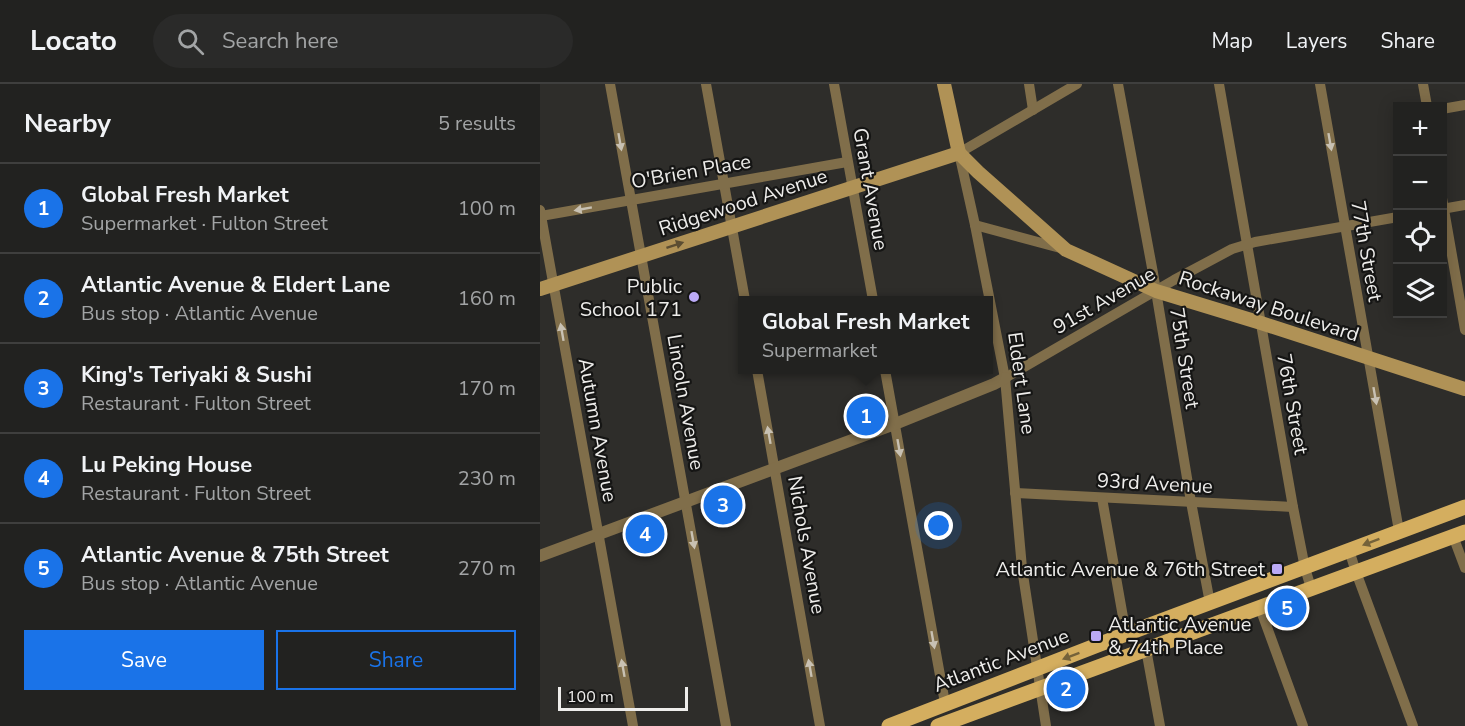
<!DOCTYPE html>
<html lang="en">
<head>
<meta charset="utf-8">
<style>
  :root { --surface:#222220; --page:#2a2a29; --text:#f1f3f6; --muted:#a2a4a5; --line:#3f3f3e; --accent:#1a73e8 }
  body { margin:0; font-family:"Nunito Sans",sans-serif; background:var(--page); color:var(--text) }
  .controls { position:absolute; right:18px; top:18px; display:grid; overflow:hidden; border-radius:0px; box-shadow:0 3px 15px #0003 }
  .controls button { width:54px; height:54px; display:grid; place-items:center; padding:0; border:0; border-bottom:2px solid var(--line); background:var(--surface); color:var(--text); font:30px sans-serif }
  .scale { position:absolute; left:18px; bottom:15px; width:130px; box-sizing:border-box; padding-left:6px; border:3px solid #eeedeb; border-top:0; font-size:16px; line-height:21px; white-space:nowrap; color:#eeedeb; -webkit-text-stroke:4px #151514; paint-order:stroke }
  .you { position:absolute; left:399px; top:442px; width:21px; height:21px; margin:-15px; border:4px solid #fff; border-radius:50%; background:#1a73e8; box-shadow:0 0 0 9px #1a73e833 }
  .badge { display:grid; place-items:center; width:39px; height:39px; border-radius:50%; background:var(--accent); color:#fff; font-size:20px; font-weight:700 }
  .pin { position:absolute; translate:-50% -50%; border:3px solid #fff; box-shadow:0 2px 6px #0006 }
  .popup { position:absolute; left:198px; top:212px; width:255px; height:78px; box-sizing:border-box; display:grid; place-content:center; border-radius:0px; background:var(--surface); filter:drop-shadow(0 2px 4px #0005); font-size:20px; white-space:nowrap; color:var(--muted) }
  .popup b { font-size:22px; color:var(--text) }
  .popup::after { content:''; position:absolute; left:50%; top:100%; margin-left:-12px; border:12px solid transparent; border-top-color:var(--surface) }
  .list { margin:0; padding:0; list-style:none }
  h2 { display:flex; justify-content:space-between; align-items:center; height:78px; margin:0; padding:0 24px; font-size:26px }
  h2 small { font-size:20px; font-weight:400; color:var(--muted) }
  .list li { display:grid; grid-template-columns:39px 1fr auto; gap:18px; align-items:center; box-sizing:border-box; height:90px; padding:0 24px; border-top:2px solid var(--line) }
  .list b { display:block; font-size:22px; white-space:nowrap }
  .list p { margin:0; font-size:20px; white-space:nowrap; color:var(--muted) }
  .list em { font-size:20px; font-style:normal; color:var(--muted) }
  .actions { display:flex; gap:12px; padding:18px 24px }
  .actions a { flex:1; padding:14px 0; border:2px solid var(--accent); border-radius:0px; text-align:center; font-size:21px; color:var(--accent) }
  .actions .main { background:var(--accent); color:#fff }
  .icon { flex:none; width:33px; height:33px; fill:none; stroke:currentColor; stroke-width:2; stroke-linecap:round; stroke-linejoin:round }
  .map { position:relative; flex:none; width:925px; height:642px; overflow:hidden }
  header { display:flex; align-items:center; gap:36px; box-sizing:border-box; height:84px; padding:0 30px; background:var(--surface); border-bottom:2px solid var(--line) }
  header strong { font-size:28px }
  nav { display:flex; gap:33px; margin-inline-start:auto; font-size:21px }
  .search { width:420px; height:54px; background:var(--page); display:flex; align-items:center; gap:15px; box-sizing:border-box; padding:0 21px; border-radius:33px; color:var(--muted); font-size:22px }
  main { display:flex }
  aside { flex:1; background:var(--surface) }
  .map>svg:first-child { display:block }
</style>
</head>
<body>
<header>
<strong>Locato</strong>
<div class="search"><svg class="icon" aria-label="search" viewBox="0 0 24 24"><circle cx="10" cy="10" r="6"/><path d="M15 15l6 6"/></svg>Search here</div>
<nav><a>Map</a><a>Layers</a><a>Share</a></nav>
</header>
<main>
<aside>
<h2>Nearby<small>5 results</small></h2>
<ul class="list">
<li><span class="badge">1</span><div><b>Global Fresh Market</b><p>Supermarket · Fulton Street</p></div><em>100 m</em></li>
<li><span class="badge">2</span><div><b>Atlantic Avenue &amp; Eldert Lane</b><p>Bus stop · Atlantic Avenue</p></div><em>160 m</em></li>
<li><span class="badge">3</span><div><b>King's Teriyaki &amp; Sushi</b><p>Restaurant · Fulton Street</p></div><em>170 m</em></li>
<li><span class="badge">4</span><div><b>Lu Peking House</b><p>Restaurant · Fulton Street</p></div><em>230 m</em></li>
<li><span class="badge">5</span><div><b>Atlantic Avenue &amp; 75th Street</b><p>Bus stop · Atlantic Avenue</p></div><em>270 m</em></li>
</ul>
<div class="actions"><a class="main">Save</a><a>Share</a></div>
</aside>
<div class="map">
<svg width="925" height="642" viewBox="0 0 925 642">
  <rect width="100%" height="100%" fill="#2e2d2a"/>
  <g fill="none" stroke-linecap="round" stroke-linejoin="round">
    <g stroke="#806e4a" stroke-width="10">
      <polyline points="70,0 186,642"/>
      <polyline points="166,0 205,216"/>
      <polyline points="294,0 333,216"/>
      <polyline points="489,0 493,26"/>
      <polyline points="578,0 613,189 651,418 670,519"/>
      <polyline points="679,0 753,423 765,484 771,504"/>
      <polyline points="780,0 859,447"/>
      <polyline points="883,0 887,22"/>
      <polyline points="902,25 925,21"/>
      <polyline points="902,114 925,246"/>
      <polyline points="902,125 925,121"/>
      <polyline points="0,126 93,642"/>
      <polyline points="1,132 307,78"/>
      <polyline points="435,141 524,165"/>
      <polyline points="217,286 280,642"/>
      <polyline points="345,286 405,619"/>
      <polyline points="465,294 634,196 692,165 715,158 858,133"/>
      <polyline points="475,409 753,423"/>
      <polyline points="562,414 586,550"/>
      <polyline points="913,452 925,484"/>
      <polyline points="809,466 816,488 873,642"/>
      <polyline points="720,524 763,642"/>
      <polyline points="606,565 620,642"/>
      <polyline points="506,642 482,484 465,294 435,141 419,69 537,0"/>
    </g>
    <polyline stroke="#806e4a" stroke-width="12" points="0,472 355,340 454,300 465,294"/>
    <g stroke="#b09256" stroke-width="14">
      <polyline points="404,0 419,69"/>
      <polyline points="419,69 438,88 526,166 616,207 721,239 925,305"/>
      <polyline points="0,205 419,69"/>
    </g>
    <g stroke="#d4ae5f" stroke-width="15">
      <polyline points="349,642 586,550 925,423"/>
      <polyline points="398,642 925,448"/>
    </g>
  </g>
  <defs><path id="oneway-solid" d="M-6-.8H1V-3.2L6.5 0L1 3.2V.8H-6Z" transform="scale(1.5)"/></defs>
  <g fill="#c8c1b3">
    <use href="#oneway-solid" transform="translate(80 58) rotate(80)"/>
    <use href="#oneway-solid" transform="translate(790 58) rotate(80)"/>
    <use href="#oneway-solid" transform="translate(43 125) rotate(170)"/>
    <use href="#oneway-solid" transform="translate(22 248) rotate(-100)"/>
    <use href="#oneway-solid" transform="translate(835 312) rotate(80)"/>
    <use href="#oneway-solid" transform="translate(229 351) rotate(-100)"/>
    <use href="#oneway-solid" transform="translate(359 364) rotate(80)"/>
    <use href="#oneway-solid" transform="translate(153 456) rotate(80)"/>
    <use href="#oneway-solid" transform="translate(393 556) rotate(80)"/>
    <use href="#oneway-solid" transform="translate(83 584) rotate(-100)"/>
    <use href="#oneway-solid" transform="translate(270 584) rotate(-100)"/>
  </g>
  <use fill="#5b4d32" href="#oneway-solid" transform="translate(135 161) rotate(-18)"/>
  <g fill="#74623a">
    <use href="#oneway-solid" transform="translate(831 458) rotate(159)"/>
    <use href="#oneway-solid" transform="translate(531 572) rotate(159)"/>
  </g>
  <g fill="#bbaaf6" stroke="#151514" stroke-width="2">
    <circle cx="154" cy="213" r="6"/>
    <rect x="731" y="479" width="12" height="12" rx="3"/>
    <rect x="550" y="546" width="12" height="12" rx="3"/>
  </g>
  <g text-anchor="middle" stroke-width="4.5" stroke-linejoin="round" paint-order="stroke">
    <g font-size="20" fill="#eeedeb" stroke="#151514">
      <text transform="translate(151 87) rotate(-10)" y="7">O'Brien Place</text>
      <text transform="translate(331 105) rotate(80)" y="7">Grant Avenue</text>
      <text transform="translate(203 118) rotate(-18)" y="7">Ridgewood Avenue</text>
      <text transform="translate(827 167) rotate(80)" y="7">77th Street</text>
      <text transform="translate(564 216) rotate(-30)" y="7">91st Avenue</text>
      <text transform="translate(729 222) rotate(18)" y="7">Rockaway Boulevard</text>
      <text transform="translate(645 274) rotate(81)" y="7">75th Street</text>
      <text transform="translate(482 299) rotate(82)" y="7">Eldert Lane</text>
      <text transform="translate(146 318) rotate(80)" y="7">Lincoln Avenue</text>
      <text transform="translate(753 320) rotate(80)" y="7">76th Street</text>
      <text transform="translate(58 346) rotate(80)" y="7">Autumn Avenue</text>
      <text transform="translate(615 399) rotate(3)" y="7">93rd Avenue</text>
      <text transform="translate(267 461) rotate(80)" y="7">Nichols Avenue</text>
      <text transform="translate(461 576) rotate(-21)" y="7">Atlantic Avenue</text>
    </g>
    <g font-size="20" fill="#eeedeb" stroke="#151514" text-anchor="end">
      <text x="142" y="209">Public<tspan x="142" dy="23">School 171</tspan></text>
      <text x="725" y="492">Atlantic Avenue &amp; 76th Street</text>
      <text x="568" y="547" text-anchor="start">Atlantic Avenue<tspan x="568" dy="23">&amp; 74th Place</tspan></text>
    </g>
  </g>
</svg>
<div class="controls">
<button>+</button>
<button>−</button>
<button><svg class="icon" aria-label="locate" viewBox="0 0 24 24"><circle cx="12" cy="12" r="6"/><path d="M12 2v4M12 18v4M2 12h4M18 12h4"/></svg></button>
<button><svg class="icon" aria-label="layers" viewBox="0 0 24 24"><path d="M12 4l9 5-9 5-9-5zM3 14l9 5 9-5"/></svg></button>
</div>
<div class="scale">100 m</div>
<div class="you"></div>
<div class="pin badge" style="left:326px;top:332px">1</div>
<div class="popup"><b>Global Fresh Market</b>Supermarket</div>
<div class="pin badge" style="left:526px;top:605px">2</div>
<div class="pin badge" style="left:183px;top:421px">3</div>
<div class="pin badge" style="left:105px;top:450px">4</div>
<div class="pin badge" style="left:747px;top:524px">5</div>
</div>
</main>
</body>
</html>
